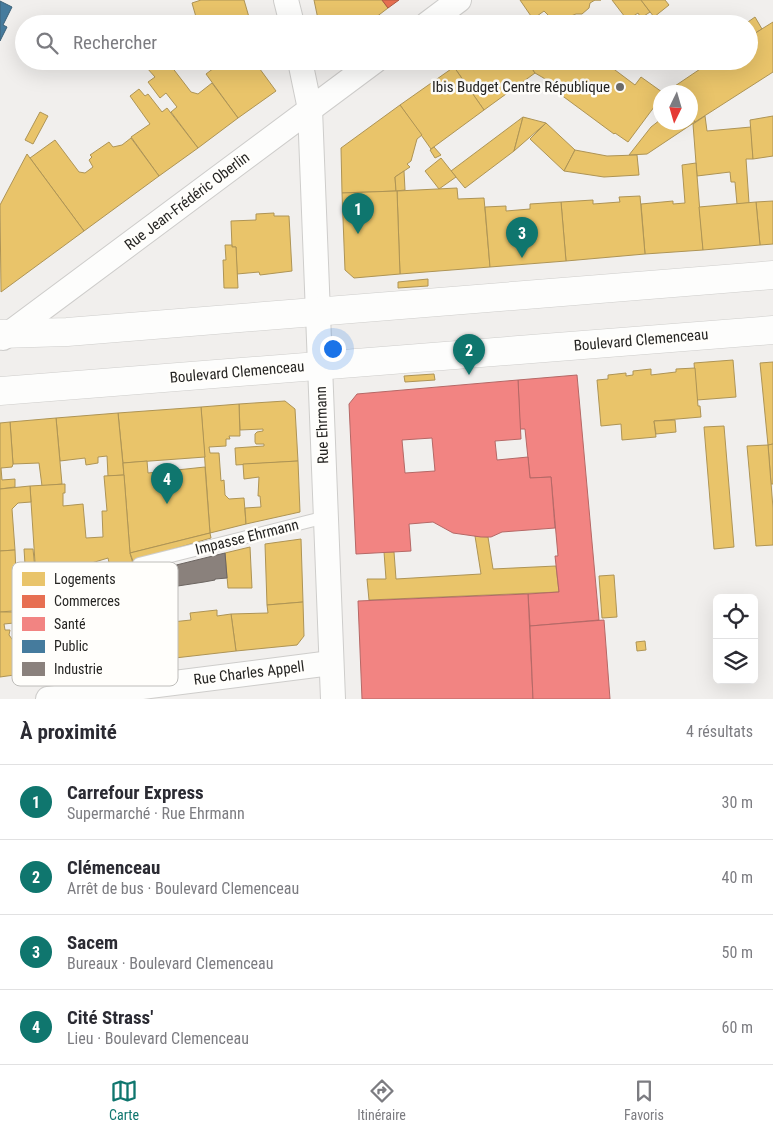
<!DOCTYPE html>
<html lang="fr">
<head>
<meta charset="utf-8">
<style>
  :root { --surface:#fff; --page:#f2f2f3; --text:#2b2b33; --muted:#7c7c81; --line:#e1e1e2; --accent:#0f766e }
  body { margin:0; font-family:"Roboto Condensed",sans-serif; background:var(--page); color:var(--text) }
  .controls { position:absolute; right:15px; bottom:15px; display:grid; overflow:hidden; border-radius:8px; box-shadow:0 5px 20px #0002 }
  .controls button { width:45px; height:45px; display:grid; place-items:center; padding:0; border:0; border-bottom:1px solid var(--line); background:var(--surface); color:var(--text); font:25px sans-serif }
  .compass { position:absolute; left:653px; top:85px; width:45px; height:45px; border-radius:50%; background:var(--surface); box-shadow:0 5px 20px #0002; rotate:185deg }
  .you { position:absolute; left:332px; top:348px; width:18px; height:18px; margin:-12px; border:4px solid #fff; border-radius:50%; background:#1a73e8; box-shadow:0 0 0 8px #1a73e833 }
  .badge { display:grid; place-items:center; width:32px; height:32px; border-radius:50%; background:var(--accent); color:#fff; font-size:16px; font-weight:700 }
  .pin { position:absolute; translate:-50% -41px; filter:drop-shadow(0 1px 2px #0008) }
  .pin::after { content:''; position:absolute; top:26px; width:18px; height:15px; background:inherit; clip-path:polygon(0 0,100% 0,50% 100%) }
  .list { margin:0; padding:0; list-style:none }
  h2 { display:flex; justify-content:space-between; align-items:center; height:65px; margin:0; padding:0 20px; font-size:21px }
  h2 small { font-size:16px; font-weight:400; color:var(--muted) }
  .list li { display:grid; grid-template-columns:32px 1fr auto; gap:15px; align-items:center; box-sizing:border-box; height:75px; padding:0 20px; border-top:1px solid var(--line) }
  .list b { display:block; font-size:19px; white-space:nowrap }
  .list p { margin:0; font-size:16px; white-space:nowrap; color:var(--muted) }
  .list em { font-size:16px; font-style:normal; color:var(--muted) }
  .icon { flex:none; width:28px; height:28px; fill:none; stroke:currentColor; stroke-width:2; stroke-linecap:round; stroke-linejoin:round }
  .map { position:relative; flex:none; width:773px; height:699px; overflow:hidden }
  .search { position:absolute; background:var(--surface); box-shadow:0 5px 20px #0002; left:15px; right:15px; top:15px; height:55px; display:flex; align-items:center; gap:12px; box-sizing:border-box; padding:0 18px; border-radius:28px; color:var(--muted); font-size:19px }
  .sheet { height:365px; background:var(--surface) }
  nav { display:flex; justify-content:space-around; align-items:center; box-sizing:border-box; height:70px; border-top:1px solid var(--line); background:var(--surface); font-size:14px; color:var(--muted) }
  nav a { display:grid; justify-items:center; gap:2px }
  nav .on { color:var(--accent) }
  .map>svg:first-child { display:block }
</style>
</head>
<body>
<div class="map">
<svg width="773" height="699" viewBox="0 0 773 699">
  <rect width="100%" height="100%" fill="#f1efed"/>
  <g fill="#e9c46a" stroke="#ae9455" fill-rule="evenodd">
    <polygon points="201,0 244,0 251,24 198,24 192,3"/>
    <polygon points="314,0 382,0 388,8 367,24 319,24"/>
    <polygon points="520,0 601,0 595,0 590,3 589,8 582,14 576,14 571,16 571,21 547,18 548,15 544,11 533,19"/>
    <polygon points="612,0 641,0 650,12 641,18 638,13 632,17 625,17"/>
    <polygon points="641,0 665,0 669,5 654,17"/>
    <polygon points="755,17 762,29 749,37 749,24 745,24"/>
    <polygon points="547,18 573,21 573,24 547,24"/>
    <polygon points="773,22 773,72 695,122 690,116 690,92 675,92 672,88 712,61 749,61 749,37"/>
    <polygon points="217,61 254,61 276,91 238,118 206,74 218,65 216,62"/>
    <polygon points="462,61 527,61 535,73 484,110 454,67"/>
    <polygon points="527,61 603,61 635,85 641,77 662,92 660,92 660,99 628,142 615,133 614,134 545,83 547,80 535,73"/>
    <polygon points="168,62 191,92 198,94 212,83 238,118 198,148 171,112 177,107 166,93 160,98 148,82 155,77 147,68"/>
    <polygon points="454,67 484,110 431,149 400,105"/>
    <polygon points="139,89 145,96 148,94 162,112 167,108 198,148 159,176 131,137 150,124 130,96"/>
    <polygon points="400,105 422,135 417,139 411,161 407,164 410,167 395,177 396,191 342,193 341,148"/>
    <polygon points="40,112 48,116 33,144 25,140"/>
    <polygon points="690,116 695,122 647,154 629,155 651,127 660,120 660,122 690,122"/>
    <polygon points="705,116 707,131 751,127 753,159 746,159 749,203 737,204 735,182 731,182 730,172 697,176 693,124"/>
    <polygon points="773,116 773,156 753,159 750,120"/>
    <polygon points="523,117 514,151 465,188 451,171"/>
    <polygon points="523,117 546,123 514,151"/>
    <polygon points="546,123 575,150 564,171 530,139"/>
    <polygon points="131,138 159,176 84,231 30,158 55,140 79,172 85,173 93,167 89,160 92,157 90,155 109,142 113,147 122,145"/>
    <polygon points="434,147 441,155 435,158 430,150"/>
    <polygon points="575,150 607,156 637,155 639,175 604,177 564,171"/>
    <polygon points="27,154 84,231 1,292 0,205"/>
    <polygon points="441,158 456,177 439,189 425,171"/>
    <polygon points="696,163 703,250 645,254 641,204 673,201 673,204 685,203 682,165"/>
    <polygon points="404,171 405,190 396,191 395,177"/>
    <polygon points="457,188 458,199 484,198 490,267 400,274 397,191"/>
    <polygon points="396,191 397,191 400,274 354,278 345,270 342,193"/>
    <polygon points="640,196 645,254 566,261 561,202 593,200 593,204 620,202 619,197"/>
    <polygon points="773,201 773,244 760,245 756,202"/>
    <polygon points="561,202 566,261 490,267 485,207 506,206 506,211 530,209 530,204"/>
    <polygon points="756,202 760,245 703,250 699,207"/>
    <polygon points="274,213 274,216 289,216 292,271 260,275 259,272 237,274 236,247 232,247 231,221 256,220 256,214"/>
    <polygon points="225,245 232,245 232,247 236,247 238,288 224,288 223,260 226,260"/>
    <polygon points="428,279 428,286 398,288 398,282"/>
    <polygon points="733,360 736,397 697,400 694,363"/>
    <polygon points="773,362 773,444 768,445 760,363"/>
    <polygon points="695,368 698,406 700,406 701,417 654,421 656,437 622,440 621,424 601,426 597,380 608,379 608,375 626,373 626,376 633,375 633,371 651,369 651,375 676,372 676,369"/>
    <polygon points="434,374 435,380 405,382 404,376"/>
    <polygon points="285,401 295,409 298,461 236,465 235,448 264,446 264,444 256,444 255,442 255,434 257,432 263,431 263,429 240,430 239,404"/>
    <polygon points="239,404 240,436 229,436 230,439 226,439 226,446 209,447 210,453 219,453 221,481 224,480 225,495 229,499 244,498 246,524 210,533 201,407"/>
    <polygon points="201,407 205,457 123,463 118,413"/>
    <polygon points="118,413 124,475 108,476 107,456 98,457 98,463 86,465 85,458 60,461 56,418"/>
    <polygon points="56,418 62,484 42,486 39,463 13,464 10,422"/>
    <polygon points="675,420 676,432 656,434 654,421"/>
    <polygon points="10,422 13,464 12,467 1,468 2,480 15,479 15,487 0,489 0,423"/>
    <polygon points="724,426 734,547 714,549 704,427"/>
    <polygon points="773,444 773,484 771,484 768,445"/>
    <polygon points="768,445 773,508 773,545 756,546 747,446"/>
    <polygon points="147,461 148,473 205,467 210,533 130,553 123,463"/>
    <polygon points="298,461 300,512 246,524 245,508 261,507 260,496 258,496 259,477 244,479 243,464"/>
    <path d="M 124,475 L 130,553 L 136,574 L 37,593 L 30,486 L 65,484 L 65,493 L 63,493 L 63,506 L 83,504 L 86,538 L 103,537 L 102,511 L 107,511 L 104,476 ZM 108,558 L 110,567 L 85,573 L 85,565 Z"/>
    <polygon points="30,486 31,502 18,503 12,509 15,550 0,551 0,489"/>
    <polygon points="210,533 211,538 133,561 130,553"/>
    <polygon points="475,536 488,537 493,569 556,566 559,592 369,600 367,579 386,579 384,552 394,552 396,579 481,574"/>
    <polygon points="301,539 303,602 267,605 265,544"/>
    <polygon points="250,547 252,588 228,588 225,553"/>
    <polygon points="24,549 33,549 36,579 26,580"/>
    <polygon points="15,550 17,599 21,601 25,594 37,593 37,609 0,612 0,551"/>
    <polygon points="614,575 617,617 602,618 599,576"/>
    <polygon points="303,602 304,636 297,645 236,651 231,614 268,613 267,605"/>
    <polygon points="217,610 217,616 231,614 236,651 166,659 162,623 191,620 190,613"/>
    <polygon points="0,612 13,612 14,623 4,624 5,630 10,630 9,635 15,643 26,642 29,673 0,677"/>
    <polygon points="645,641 646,650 637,651 636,642"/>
  </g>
  <polygon fill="#e76f51" stroke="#ad5943" points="382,0 399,0 388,8"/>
  <g fill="#f28482" stroke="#b56866" fill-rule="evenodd">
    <polygon points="577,375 599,620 530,626 528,594 559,592 555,556 558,556 551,477 530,478 525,429 520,429 518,380"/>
    <path d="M 518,380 L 521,439 L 495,441 L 497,460 L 528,457 L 530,478 L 551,477 L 555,528 L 502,532 L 491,537 L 481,537 L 453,533 L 433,522 L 409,524 L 411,551 L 356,554 L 349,404 L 357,394 ZM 432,438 L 435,471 L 405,473 L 402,440 Z"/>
    <polygon points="528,594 533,699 362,699 358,601"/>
    <polygon points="604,620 610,699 533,699 530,626"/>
  </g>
  <polygon fill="#457b9d" stroke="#3c6178" points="0,1 12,7 3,25 7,27 0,41"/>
  <polygon fill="#8a817c" stroke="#6c6561" points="225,553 227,578 215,579 215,580 204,582 158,589 156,570"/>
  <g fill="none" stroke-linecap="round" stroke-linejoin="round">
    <defs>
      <polyline id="lane" points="139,564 326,517"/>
      <g id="street">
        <polyline points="286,0 292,24"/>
        <polyline points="427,24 459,0"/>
        <polyline points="300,61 310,109 333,699"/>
        <polyline points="3,338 375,61"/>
        <polyline points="48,699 331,663"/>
      </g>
      <g id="secondary">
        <polyline points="0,334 67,332 773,275"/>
        <polyline points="0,391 773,330"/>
      </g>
    </defs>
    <use href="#lane" stroke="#cecdcb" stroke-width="14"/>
    <use href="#street" stroke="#cecdcb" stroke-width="26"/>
    <use href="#secondary" stroke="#cecdcb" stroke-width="29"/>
    <use href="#lane" stroke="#fdfdfc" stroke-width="12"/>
    <use href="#street" stroke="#fdfdfc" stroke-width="24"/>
    <use href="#secondary" stroke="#fdfdfc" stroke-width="28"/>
  </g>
  <circle fill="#6d6c6a" stroke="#fffefb" stroke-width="2" cx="620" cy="87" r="5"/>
  <g text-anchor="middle" stroke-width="5" stroke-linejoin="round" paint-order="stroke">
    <g font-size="15" fill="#262523" stroke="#fffefb" text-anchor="end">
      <text x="610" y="92">Ibis Budget Centre République</text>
    </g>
    <g font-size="15" fill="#262523" stroke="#fffefb">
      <text transform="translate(187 201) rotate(-37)" y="5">Rue Jean-Frédéric Oberlin</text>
      <text transform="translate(641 340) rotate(-5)" y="5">Boulevard Clemenceau</text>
      <text transform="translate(237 372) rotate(-5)" y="5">Boulevard Clemenceau</text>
      <text transform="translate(322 425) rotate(-92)" y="5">Rue Ehrmann</text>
      <text transform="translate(247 537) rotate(-14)" y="5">Impasse Ehrmann</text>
      <text transform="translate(249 673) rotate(-7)" y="5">Rue Charles Appell</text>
    </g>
  </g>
  <rect x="12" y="562" width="166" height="124" rx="8" fill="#fffefb" stroke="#bebdba" stroke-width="1"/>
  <rect x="22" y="572" width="23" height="14" fill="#e9c46a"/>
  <rect x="22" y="595" width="23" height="13" fill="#e76f51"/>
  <rect x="22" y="617" width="23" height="14" fill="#f28482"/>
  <rect x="22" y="640" width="23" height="13" fill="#457b9d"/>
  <rect x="22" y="662" width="23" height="14" fill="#8a817c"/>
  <g font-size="14" fill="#262523">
    <text x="54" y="584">Logements</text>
    <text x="54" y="606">Commerces</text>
    <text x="54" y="629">Santé</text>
    <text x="54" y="651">Public</text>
    <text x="54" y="674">Industrie</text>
  </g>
</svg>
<div class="controls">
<button><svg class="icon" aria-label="locate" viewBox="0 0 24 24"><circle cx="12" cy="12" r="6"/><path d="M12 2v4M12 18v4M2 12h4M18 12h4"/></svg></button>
<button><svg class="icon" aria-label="layers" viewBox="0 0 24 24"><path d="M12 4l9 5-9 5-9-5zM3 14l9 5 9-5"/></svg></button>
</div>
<svg class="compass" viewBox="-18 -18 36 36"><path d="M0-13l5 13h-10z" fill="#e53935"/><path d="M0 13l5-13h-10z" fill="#7c7c81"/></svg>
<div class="you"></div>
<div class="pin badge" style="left:358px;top:234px">1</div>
<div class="pin badge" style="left:469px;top:375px">2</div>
<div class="pin badge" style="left:522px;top:258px">3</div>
<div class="pin badge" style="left:167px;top:504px">4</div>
<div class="search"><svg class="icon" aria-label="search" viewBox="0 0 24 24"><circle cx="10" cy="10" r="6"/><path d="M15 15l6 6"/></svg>Rechercher</div>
</div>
<section class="sheet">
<h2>À proximité<small>4 résultats</small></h2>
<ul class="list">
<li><span class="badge">1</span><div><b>Carrefour Express</b><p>Supermarché · Rue Ehrmann</p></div><em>30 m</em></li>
<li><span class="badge">2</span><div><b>Clémenceau</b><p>Arrêt de bus · Boulevard Clemenceau</p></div><em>40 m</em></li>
<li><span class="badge">3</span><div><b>Sacem</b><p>Bureaux · Boulevard Clemenceau</p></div><em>50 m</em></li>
<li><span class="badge">4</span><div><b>Cité Strass'</b><p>Lieu · Boulevard Clemenceau</p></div><em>60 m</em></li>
</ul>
</section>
<nav>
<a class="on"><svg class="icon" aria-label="map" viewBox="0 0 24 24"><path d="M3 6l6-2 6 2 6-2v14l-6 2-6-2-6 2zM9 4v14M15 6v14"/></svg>Carte</a>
<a><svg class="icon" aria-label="directions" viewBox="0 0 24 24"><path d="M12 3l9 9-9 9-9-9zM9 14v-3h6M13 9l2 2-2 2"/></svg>Itinéraire</a>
<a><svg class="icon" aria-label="saved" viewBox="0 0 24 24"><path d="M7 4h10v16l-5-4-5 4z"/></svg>Favoris</a>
</nav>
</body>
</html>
